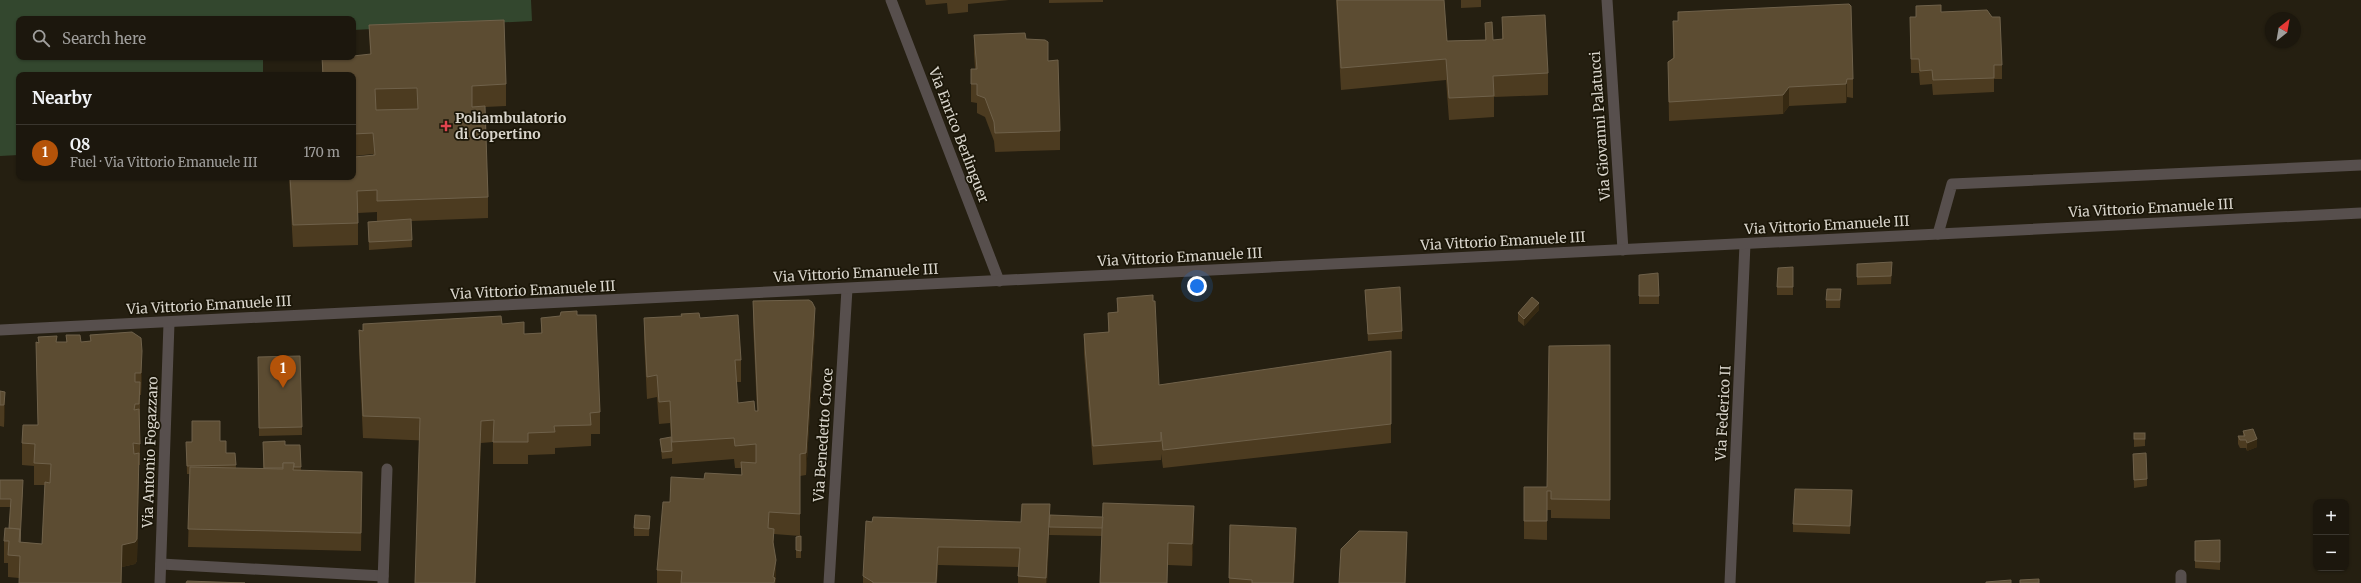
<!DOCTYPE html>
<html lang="en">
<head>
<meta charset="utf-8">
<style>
  :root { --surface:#1c170d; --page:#29241b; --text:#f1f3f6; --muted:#a09f9d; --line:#3a362e; --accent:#b45309 }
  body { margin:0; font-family:Merriweather,serif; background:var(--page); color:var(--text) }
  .controls { position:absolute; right:12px; bottom:12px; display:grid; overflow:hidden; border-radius:8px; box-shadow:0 1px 3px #0004 }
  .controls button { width:36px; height:36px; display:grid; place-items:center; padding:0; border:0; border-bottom:1px solid var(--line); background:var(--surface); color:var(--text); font:20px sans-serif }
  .compass { position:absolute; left:2265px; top:12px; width:36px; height:36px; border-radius:50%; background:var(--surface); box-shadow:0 1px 3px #0004; rotate:31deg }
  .you { position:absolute; left:1197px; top:286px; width:14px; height:14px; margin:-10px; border:3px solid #fff; border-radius:50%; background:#1a73e8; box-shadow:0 0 0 6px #1a73e833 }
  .badge { display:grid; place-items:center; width:26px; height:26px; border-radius:50%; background:var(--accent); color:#fff; font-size:13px; font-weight:700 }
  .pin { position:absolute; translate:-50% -33px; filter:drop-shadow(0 1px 2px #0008) }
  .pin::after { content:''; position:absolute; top:21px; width:14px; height:12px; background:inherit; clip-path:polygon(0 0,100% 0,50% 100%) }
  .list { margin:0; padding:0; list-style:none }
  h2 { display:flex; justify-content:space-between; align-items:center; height:52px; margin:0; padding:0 16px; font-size:17px }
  h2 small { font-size:13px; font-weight:400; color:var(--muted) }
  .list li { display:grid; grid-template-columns:26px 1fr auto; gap:12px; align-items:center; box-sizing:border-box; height:56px; padding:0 16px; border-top:1px solid var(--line) }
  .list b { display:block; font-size:15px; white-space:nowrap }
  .list p { margin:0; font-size:13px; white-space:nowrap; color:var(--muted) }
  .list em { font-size:13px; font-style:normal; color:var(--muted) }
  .icon { flex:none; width:22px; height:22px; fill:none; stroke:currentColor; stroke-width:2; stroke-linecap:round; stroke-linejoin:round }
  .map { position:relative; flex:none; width:2361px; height:583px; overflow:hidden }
  .search { position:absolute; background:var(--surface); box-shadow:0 1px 3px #0004; left:16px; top:16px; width:340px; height:44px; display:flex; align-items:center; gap:10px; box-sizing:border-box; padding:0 14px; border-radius:8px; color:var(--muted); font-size:15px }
  .panel { position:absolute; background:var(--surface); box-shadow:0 1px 3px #0004; left:16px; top:72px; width:340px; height:108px; border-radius:8px }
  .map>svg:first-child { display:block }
</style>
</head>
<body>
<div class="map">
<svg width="2361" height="583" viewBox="0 0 2361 583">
  <rect width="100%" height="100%" fill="#251f11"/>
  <polygon fill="#33472e" points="0,0 531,0 532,21 353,30 353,19 19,19 19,57 263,57 263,75 19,75 19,155 0,156"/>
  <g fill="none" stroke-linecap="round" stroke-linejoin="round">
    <g stroke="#574f4d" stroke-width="11">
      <polyline points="891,0 999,281"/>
      <polyline points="1607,0 1623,250"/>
      <polyline points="1938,234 1952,184 2361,165"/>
      <polyline points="161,564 383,576"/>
      <polyline points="383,582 387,469"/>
      <polyline points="160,583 169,323"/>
      <polyline points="829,583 847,289"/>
      <polyline points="1730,583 1745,244"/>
      <polyline points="2181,583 2181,575"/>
    </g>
    <polyline stroke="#574f4d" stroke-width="11" points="0,330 2361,213"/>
  </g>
  <g fill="#4c3b20" fill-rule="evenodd">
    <polygon points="925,0 1009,0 968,4 968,12 948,14 947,3 926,5"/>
    <polygon points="1049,0 1103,0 1103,2 1049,3"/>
    <polygon points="1336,0 1444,0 1447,41 1485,40 1485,23 1493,40 1502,40 1502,17 1548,73 1548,95 1494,97 1494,117 1449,120 1446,80 1341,90"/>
    <polygon points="1461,0 1481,0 1481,7 1461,8"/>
    <polygon points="1916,6 2002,65 2002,79 1994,79 1994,92 1933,95 1932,84 1920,85 1919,73 1911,73 1910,17 1916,17"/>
    <polygon points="1673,21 1853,79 1853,98 1847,97 1846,103 1789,106 1783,114 1669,121 1668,62 1673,58"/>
    <path d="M 369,25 L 506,84 L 506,106 L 485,107 L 488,197 L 488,218 L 411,221 L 412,247 L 369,250 L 368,222 L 377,221 L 377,212 L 358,213 L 358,245 L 293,247 L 289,177 L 353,177 L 353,75 L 322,75 L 322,57 L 353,57 L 370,55 ZM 373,154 L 373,155 L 354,157 L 354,156 Z"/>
    <polygon points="974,35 1026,39 1048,61 1060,131 1060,150 995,152 994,141 985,117 977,113 977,103 971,102 971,69 975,69 974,54"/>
    <polygon points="1857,264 1892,269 1891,284 1857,285"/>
    <polygon points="1793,267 1793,295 1777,295 1777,287"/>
    <polygon points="1639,275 1659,296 1659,304 1639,304"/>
    <polygon points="1841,289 1840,308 1826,308 1826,300"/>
    <polygon points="1365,290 1402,331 1402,339 1368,341"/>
    <polygon points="1117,298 1159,385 1391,351 1391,443 1163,468 1161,454 1161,460 1093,465 1084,353 1084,334 1108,332 1108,313 1117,312"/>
    <polygon points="753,301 815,330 806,475 800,476 800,536 774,534 774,548 776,583 657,583 657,570 670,502 704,479 741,475 741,468 735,468 734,459 672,464 672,458 662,459 660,439 671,440 670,423 659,424 657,397 647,399 644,339 644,318 681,316 681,314 700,318 741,360 741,382 737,382 738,403 755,411 757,411 753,323"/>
    <polygon points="1539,310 1524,326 1518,321 1518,313"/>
    <polygon points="577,315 600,412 600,434 591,434 591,446 555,448 555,454 528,455 528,464 493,464 493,442 481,443 363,438 359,352 359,330 363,331 524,334 541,333 541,318"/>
    <polygon points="66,335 81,342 90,341 90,335 142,373 141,395 140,395 140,465 139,465 137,561 135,564 122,567 19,578 8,577 8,563 4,563 4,541 9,528 11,507 0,507 0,480 23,487 20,542 42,544 45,485 34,485 34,466 22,465 22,443 38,425 36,342 66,342"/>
    <polygon points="1610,345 1610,519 1551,518 1551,510 1547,510 1547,540 1524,539 1524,487 1547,487"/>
    <polygon points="258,357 302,427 302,435 259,436"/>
    <polygon points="0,391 5,392 4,427 0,426"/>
    <polygon points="2243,431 2257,447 2247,451 2246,448 2240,448 2238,444 2238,436 2243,436"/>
    <polygon points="2134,433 2145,439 2145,446 2134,447"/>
    <polygon points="220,441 226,453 235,453 236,468 263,468 263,442 285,445 300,445 301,470 362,490 361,551 188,547 190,474 187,474 186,442"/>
    <polygon points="2133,454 2147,479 2147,486 2134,488"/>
    <polygon points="1852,490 1850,534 1793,532 1793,524"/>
    <polygon points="1050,515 1194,528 1192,566 1168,565 1102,536 1049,535 1049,533 1047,583 1018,583 1018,567 938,565 937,583 863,583 863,576 872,522 1021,522"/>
    <polygon points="650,516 649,536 634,536 634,528"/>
    <polygon points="1230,525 1296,547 1294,583 1229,583"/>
    <polygon points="801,536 801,558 796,558 796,537"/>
    <polygon points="2220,540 2220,570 2195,568 2195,541"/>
  </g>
  <g fill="#362912">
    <polygon points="1847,79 1847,97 1846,103 1846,84"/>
    <polygon points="1789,87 1789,106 1783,114 1783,95"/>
    <polygon points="1539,303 1539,310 1524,326 1524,319"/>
    <polygon points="815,308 815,330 806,475 806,453"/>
    <polygon points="142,351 142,373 141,395 141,373"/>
    <polygon points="5,392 5,413 4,427 4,405"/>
    <polygon points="481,421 481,443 476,583 475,583"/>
    <polygon points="2257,439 2257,447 2247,451 2247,443"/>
    <polygon points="139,453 137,561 135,564 122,567 122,583 121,583 122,545"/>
    <polygon points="1050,504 1050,523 1047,583 1046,583"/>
    <polygon points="1194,506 1194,528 1192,566 1192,544"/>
    <polygon points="1296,528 1296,547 1294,583 1293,583"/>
    <polygon points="774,529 774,551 773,542"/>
    <polygon points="1407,532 1407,551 1406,583 1405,583"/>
    <polygon points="938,547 937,583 936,583"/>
    <polygon points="776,560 776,583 773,583 773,577"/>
  </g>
  <g fill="#5c4c32" stroke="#6f614a" fill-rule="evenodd">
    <polygon points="1337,0 1444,0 1447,41 1486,40 1485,23 1492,22 1493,40 1503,39 1502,17 1545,15 1548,73 1493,76 1494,96 1449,98 1446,59 1341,68"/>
    <polygon points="1849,4 1851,6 1853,79 1847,79 1846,84 1789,87 1783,95 1669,102 1668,62 1674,58 1673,21 1678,21 1678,12"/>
    <polygon points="1941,5 1941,12 1987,10 1992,17 2000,17 2002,65 1994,65 1994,78 1933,80 1932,70 1920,71 1919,59 1911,59 1910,17 1916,17 1916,6"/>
    <path d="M 504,20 L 506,84 L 472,86 L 472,107 L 485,106 L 488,197 L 377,201 L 377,190 L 357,191 L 358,223 L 293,225 L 290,177 L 353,177 L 353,145 L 354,157 L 375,155 L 373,133 L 353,134 L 353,75 L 323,75 L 322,57 L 353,57 L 353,56 L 371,54 L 369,25 ZM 417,88 L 418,109 L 376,110 L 375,89 Z"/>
    <polygon points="1025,33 1026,39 1045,40 1048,42 1048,61 1058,60 1060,131 995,133 994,122 985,98 977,95 977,84 971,84 971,69 977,69 974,35"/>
    <polygon points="411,219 412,240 369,242 368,222"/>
    <polygon points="1892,262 1891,276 1857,277 1857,264"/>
    <polygon points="1793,267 1793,287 1777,287 1778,268"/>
    <polygon points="1658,273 1659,296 1639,296 1639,275"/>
    <polygon points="1400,287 1402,331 1368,334 1365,290"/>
    <polygon points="1827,289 1841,289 1840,300 1826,300"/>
    <polygon points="1153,295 1153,301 1155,301 1159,385 1391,351 1391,424 1163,450 1161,432 1161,441 1093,446 1084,334 1109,332 1108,313 1118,312 1117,298"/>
    <polygon points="1532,297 1539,303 1524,319 1518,313"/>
    <polygon points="809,300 812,302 815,308 806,453 800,454 800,514 769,512 768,528 774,529 773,542 776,560 773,577 775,578 774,583 681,583 682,571 657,570 663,502 670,502 671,477 704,479 705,473 742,475 741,462 756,463 756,444 735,446 734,438 672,442 670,401 659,402 657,375 647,377 644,318 682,316 681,314 699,313 700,318 738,315 741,360 735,360 738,403 754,401 755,411 758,411 753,301"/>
    <polygon points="577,311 577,315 596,315 600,412 590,413 591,425 554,426 555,432 528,433 528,442 493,442 494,420 481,421 475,583 415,583 420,418 363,416 359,330 363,331 363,324 501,316 502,324 524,322 524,334 542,333 541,318 560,316 561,312"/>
    <polygon points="132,332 141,338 142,351 141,373 135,373 135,382 140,382 139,404 135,404 134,410 139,409 140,444 133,443 134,454 139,453 137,539 135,542 122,545 121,583 19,583 20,556 8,555 9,541 4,541 5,528 20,529 19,542 42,544 45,482 50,483 51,464 34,463 35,444 22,443 23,425 38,425 36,342 39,343 38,337 57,336 56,342 67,342 66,335 80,335 81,342 91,341 90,335"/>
    <polygon points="1610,345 1610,500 1551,499 1551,491 1547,491 1547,521 1524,521 1524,487 1547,487 1549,346"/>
    <polygon points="300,356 302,427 259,428 258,357"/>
    <polygon points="0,391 5,392 4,405 0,405"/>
    <polygon points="192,421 220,421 220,441 226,441 226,453 235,453 236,465 187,466 186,442 192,442"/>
    <polygon points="2253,429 2257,439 2247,443 2246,440 2240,440 2238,436 2245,436 2243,431"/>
    <rect x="2134" y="433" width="11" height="6"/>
    <polygon points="671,437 672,451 662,452 660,439"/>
    <polygon points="285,441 285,445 300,445 301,467 294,467 294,463 283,463 283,468 264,468 263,442"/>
    <polygon points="2146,453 2147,479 2134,480 2133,454"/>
    <polygon points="283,463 294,463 293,470 362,472 361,533 188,529 190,467 283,469"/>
    <polygon points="0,480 23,480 20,542 20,529 9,528 11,499 0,499"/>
    <polygon points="1795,489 1852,490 1850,526 1793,524"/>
    <polygon points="1103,503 1194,506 1192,544 1168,543 1167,583 1100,583"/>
    <polygon points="1022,504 1050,504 1046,578 1018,576 1020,548 938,547 936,583 873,583 873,582 863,576 866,521 872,522 873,517 1021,522"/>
    <polygon points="635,515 650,516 649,529 634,528"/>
    <polygon points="1050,515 1103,517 1102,528 1049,527"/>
    <polygon points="1230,525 1296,528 1293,583 1252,583 1252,580 1229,578"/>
    <polygon points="1359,531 1407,532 1405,583 1339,583 1341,549"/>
    <polygon points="801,536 801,551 796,550 796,537"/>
    <polygon points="2220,540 2220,562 2195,561 2195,541"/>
    <polygon points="2039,579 2039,583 2020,583 2020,580"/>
    <polygon points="2011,580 2011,583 1986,583 1986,582"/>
    <polygon points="187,581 245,583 186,583"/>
  </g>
  <path fill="#e0444e" stroke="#1b1608" stroke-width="1.5" d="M444 120h4v4h4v4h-4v4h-4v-4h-4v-4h4z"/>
  <g text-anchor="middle" stroke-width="3.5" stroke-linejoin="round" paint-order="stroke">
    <g font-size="14" font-weight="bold" fill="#d8d4cb" stroke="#1b1608" text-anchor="start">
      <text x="455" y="123">Poliambulatorio<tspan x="455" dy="16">di Copertino</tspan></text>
    </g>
    <g font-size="14" fill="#d8d4cb" stroke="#1b1608">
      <text transform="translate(1600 126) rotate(-94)" y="5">Via Giovanni Palatucci</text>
      <text transform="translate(959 135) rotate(69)" y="5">Via Enrico Berlinguer</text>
      <text transform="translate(2151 208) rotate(-3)" y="5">Via Vittorio Emanuele III</text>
      <text transform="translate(1827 225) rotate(-3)" y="5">Via Vittorio Emanuele III</text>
      <text transform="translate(1503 241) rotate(-3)" y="5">Via Vittorio Emanuele III</text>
      <text transform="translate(1180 257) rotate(-3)" y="5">Via Vittorio Emanuele III</text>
      <text transform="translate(856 273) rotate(-3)" y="5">Via Vittorio Emanuele III</text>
      <text transform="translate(533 290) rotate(-3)" y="5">Via Vittorio Emanuele III</text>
      <text transform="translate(209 305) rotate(-3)" y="5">Via Vittorio Emanuele III</text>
      <text transform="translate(1723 413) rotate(-87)" y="5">Via Federico II</text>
      <text transform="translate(823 435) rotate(-86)" y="5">Via Benedetto Croce</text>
      <text transform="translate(150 452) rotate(-88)" y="5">Via Antonio Fogazzaro</text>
    </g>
  </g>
</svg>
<div class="controls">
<button>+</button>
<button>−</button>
</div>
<svg class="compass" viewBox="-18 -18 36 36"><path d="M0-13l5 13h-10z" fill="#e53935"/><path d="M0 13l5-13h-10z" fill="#a09f9d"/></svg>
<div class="you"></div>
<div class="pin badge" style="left:283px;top:388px">1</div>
<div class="search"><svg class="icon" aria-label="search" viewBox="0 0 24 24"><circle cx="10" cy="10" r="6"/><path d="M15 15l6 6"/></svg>Search here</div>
<section class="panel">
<h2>Nearby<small></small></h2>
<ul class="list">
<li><span class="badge">1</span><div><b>Q8</b><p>Fuel · Via Vittorio Emanuele III</p></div><em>170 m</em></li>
</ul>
</section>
</div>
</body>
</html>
